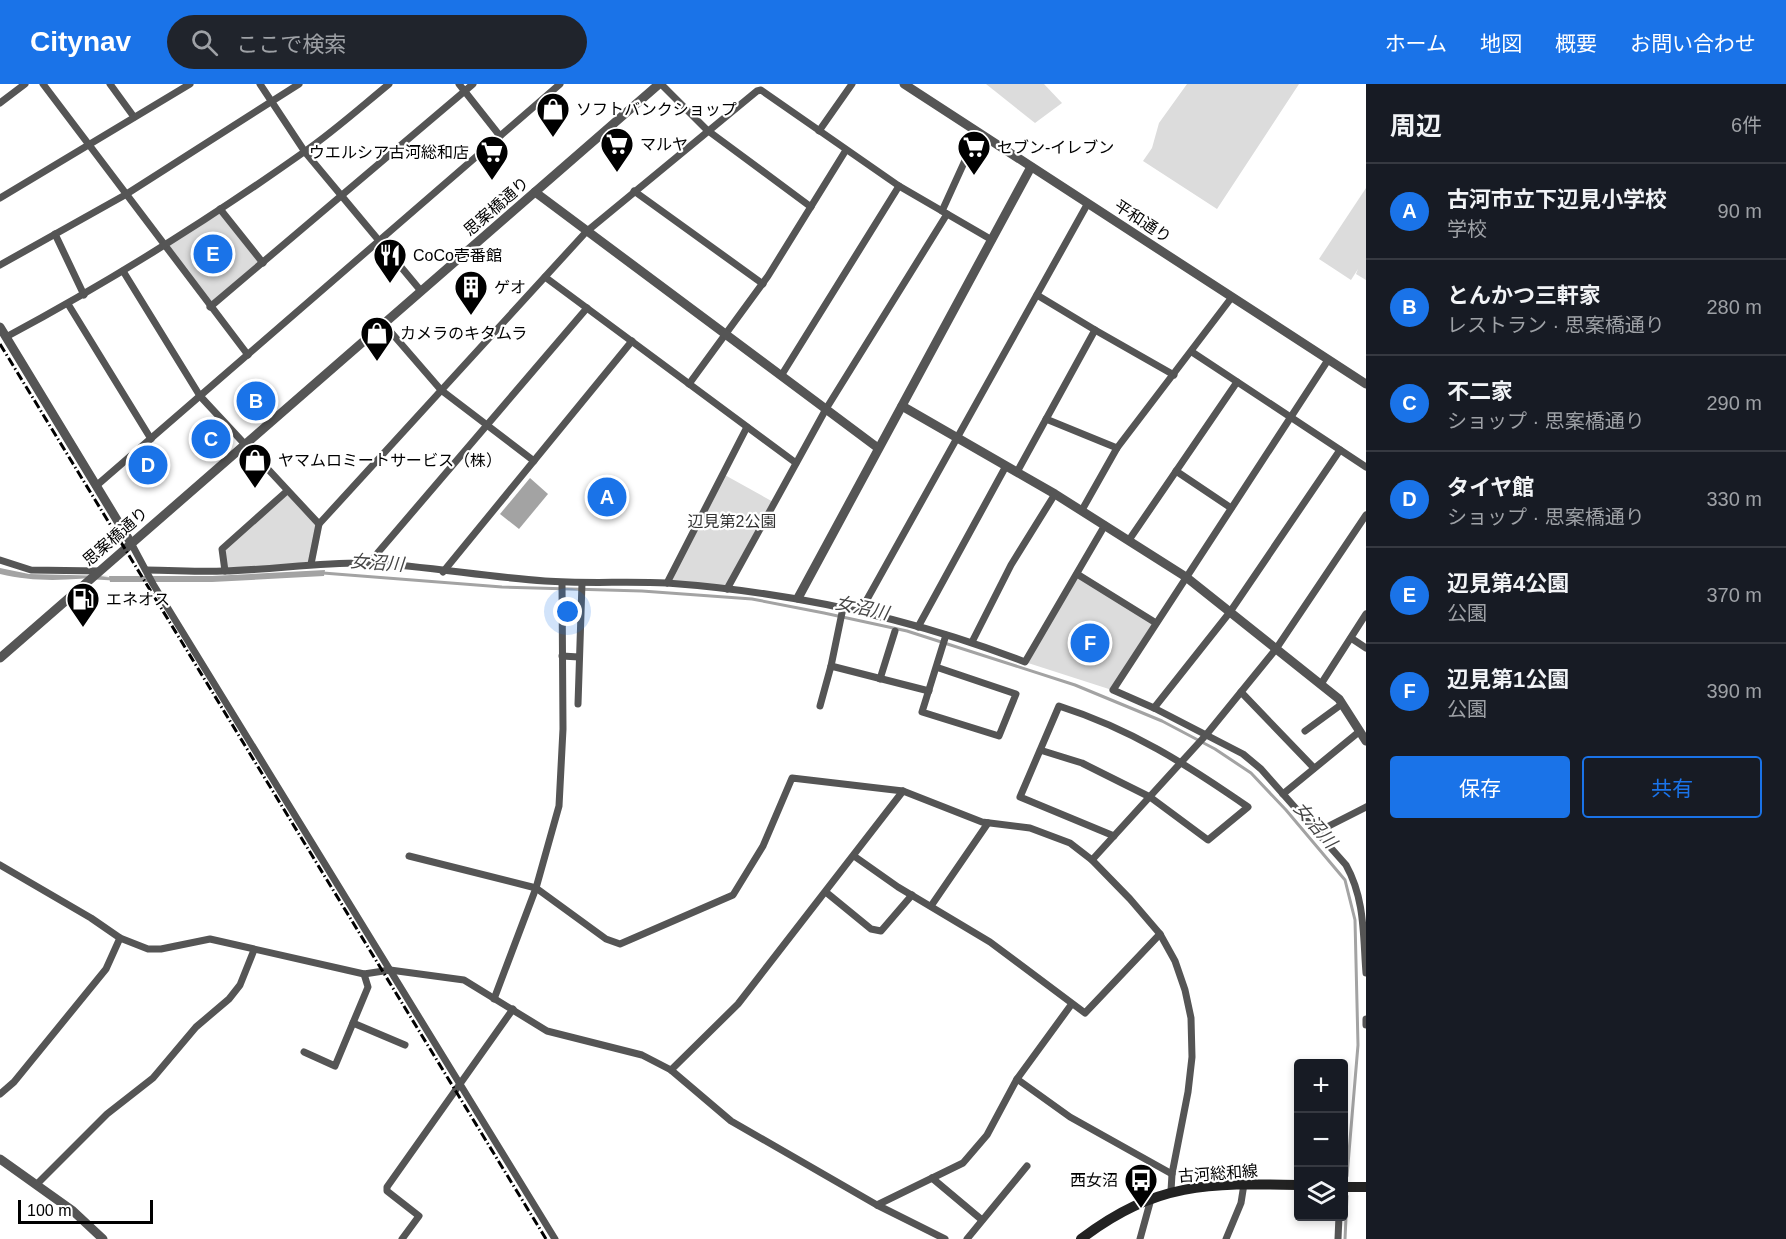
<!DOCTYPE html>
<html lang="ja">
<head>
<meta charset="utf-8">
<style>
  :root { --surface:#171b24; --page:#20242c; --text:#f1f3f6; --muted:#9ea1a6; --line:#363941; --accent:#1a73e8 }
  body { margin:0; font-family:Helvetica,"Noto Sans JP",sans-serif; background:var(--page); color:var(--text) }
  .controls { position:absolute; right:18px; bottom:18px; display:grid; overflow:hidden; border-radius:6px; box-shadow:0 3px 9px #0003 }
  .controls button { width:54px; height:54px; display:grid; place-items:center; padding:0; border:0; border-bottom:2px solid var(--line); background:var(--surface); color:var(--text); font:30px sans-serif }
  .scale { position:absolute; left:18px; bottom:15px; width:135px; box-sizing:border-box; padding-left:6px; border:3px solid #000; border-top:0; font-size:16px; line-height:21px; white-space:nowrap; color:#000; -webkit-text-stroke:4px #fff; paint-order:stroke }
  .you { position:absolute; left:568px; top:528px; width:21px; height:21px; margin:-15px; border:4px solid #fff; border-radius:50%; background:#1a73e8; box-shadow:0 0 0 9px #1a73e833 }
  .badge { display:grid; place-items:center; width:39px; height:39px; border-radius:50%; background:var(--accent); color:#fff; font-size:20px; font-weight:700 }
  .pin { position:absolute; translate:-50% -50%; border:3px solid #fff; box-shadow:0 2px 6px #0006 }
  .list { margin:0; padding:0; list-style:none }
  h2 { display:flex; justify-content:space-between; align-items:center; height:78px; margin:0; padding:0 24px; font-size:26px }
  h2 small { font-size:20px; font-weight:400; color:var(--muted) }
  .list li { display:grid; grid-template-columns:39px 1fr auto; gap:18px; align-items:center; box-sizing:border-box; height:96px; padding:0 24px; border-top:2px solid var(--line) }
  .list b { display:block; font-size:22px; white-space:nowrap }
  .list p { margin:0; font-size:20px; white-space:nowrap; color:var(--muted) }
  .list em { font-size:20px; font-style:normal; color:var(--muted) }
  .actions { display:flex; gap:12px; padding:18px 24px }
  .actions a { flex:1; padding:14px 0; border:2px solid var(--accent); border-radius:6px; text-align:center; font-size:21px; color:var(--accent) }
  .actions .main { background:var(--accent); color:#fff }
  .icon { flex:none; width:33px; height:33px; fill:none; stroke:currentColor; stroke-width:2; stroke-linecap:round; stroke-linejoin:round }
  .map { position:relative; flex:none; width:1366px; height:1155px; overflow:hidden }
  header { display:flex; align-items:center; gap:36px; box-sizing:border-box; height:84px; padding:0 30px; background:var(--accent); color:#fff }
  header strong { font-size:28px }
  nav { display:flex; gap:33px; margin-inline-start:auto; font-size:21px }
  .search { width:420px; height:54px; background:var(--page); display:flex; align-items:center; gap:15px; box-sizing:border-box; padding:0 21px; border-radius:33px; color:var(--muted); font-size:22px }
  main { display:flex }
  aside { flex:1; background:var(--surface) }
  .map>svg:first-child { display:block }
</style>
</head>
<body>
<header>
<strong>Citynav</strong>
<div class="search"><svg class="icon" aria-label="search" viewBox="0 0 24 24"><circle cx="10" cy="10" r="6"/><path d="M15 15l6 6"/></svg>ここで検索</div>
<nav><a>ホーム</a><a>地図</a><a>概要</a><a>お問い合わせ</a></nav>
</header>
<main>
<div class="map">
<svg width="1366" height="1155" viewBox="0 0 1366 1155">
  <rect width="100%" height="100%" fill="#fff"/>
  <g fill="#dcdcdc">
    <polygon points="986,0 1044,0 1062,19 1035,39"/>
    <polygon points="1187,0 1299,0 1217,125 1143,77 1152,64 1159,39"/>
    <polygon points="1366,104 1366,196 1356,190 1358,185 1351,196 1319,175"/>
    <polygon points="220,125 263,179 210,223 164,162"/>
    <polygon points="723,390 775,419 727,505 667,499"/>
    <polygon points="287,407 319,440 311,480 225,487 222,465"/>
    <polygon points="1077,490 1156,539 1112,606 1025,578"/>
  </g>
  <g fill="#a3a3a3">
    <polygon points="530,394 548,410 519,445 500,430"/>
    <path d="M 0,484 L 29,490 L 110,492 L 212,492 L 325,486 L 324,492 L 212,498 L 110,498 L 109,492 C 72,496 37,499 0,490 Z"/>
  </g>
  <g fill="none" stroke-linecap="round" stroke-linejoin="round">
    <g stroke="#a3a3a3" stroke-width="3">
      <polyline points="323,489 502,503 642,507 752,515 824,529 907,547 1075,601 1162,637 1215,665 1251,689 1286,726 1345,796 1355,836 1358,961 1347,1092"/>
      <polyline points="96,494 113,495"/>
      <polyline points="1345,1155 1347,1112"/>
    </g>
    <g stroke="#555" stroke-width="7">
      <polyline points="43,0 248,271"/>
      <polyline points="110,0 134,33"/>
      <polyline points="260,0 305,68 421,207"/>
      <polyline points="459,0 500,52"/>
      <polyline points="661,0 707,46 811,123"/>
      <polyline points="0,19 25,0"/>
      <polyline points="819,47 852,0"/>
      <polyline points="634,107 763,200"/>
      <polyline points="0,114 190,0"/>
      <polyline points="220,125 263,179"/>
      <polyline points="942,127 978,48"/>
      <polyline points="55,150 84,211"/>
      <polyline points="0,181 125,111 299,0"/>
      <polyline points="123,187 200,312 319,440"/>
      <polyline points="545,193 796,379"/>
      <polyline points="68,220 151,355"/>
      <polyline points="210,223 473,0"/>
      <polyline points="383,239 441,306 534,377"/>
      <polyline points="1095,246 1174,291"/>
      <path d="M 6,253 C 109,198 208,136 304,68 C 333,48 361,23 389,0"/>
      <polyline points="1192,268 1366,383"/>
      <path d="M 1328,276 L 1113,606 L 1154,624 L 1243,670 L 1261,685 L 1346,781 C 1365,815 1363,851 1366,889"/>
      <polyline points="781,292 899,102"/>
      <polyline points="689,300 768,192 846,66"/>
      <polyline points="1046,335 1117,364"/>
      <polyline points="1176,387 1231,424"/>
      <polyline points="1017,388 1095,246 1037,211"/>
      <polyline points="96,402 560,0"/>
      <polyline points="1082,426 1117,364 1232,213"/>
      <polyline points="1129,456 1237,298"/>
      <polyline points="131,459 153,500 555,1155"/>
      <polyline points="0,476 31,486 99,487"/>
      <polyline points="369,479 587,224"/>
      <polyline points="311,480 319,440 586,148 757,7 761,6 899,102 992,156"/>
      <path d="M 146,486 C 172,486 198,488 223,487 C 272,486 320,478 369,479 C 427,482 486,493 545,497 C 586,500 627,497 667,499 C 790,508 911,534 1025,578 L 1105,441"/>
      <polyline points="225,487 222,465 287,407"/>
      <polyline points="443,488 632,257"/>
      <polyline points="1077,490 1156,539"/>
      <polyline points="667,499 747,343"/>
      <polyline points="727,505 826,325 947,130"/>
      <polyline points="860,528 1088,119"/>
      <polyline points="918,543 1006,382"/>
      <polyline points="1351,554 1366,564"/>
      <polyline points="972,558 1011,481 1055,410"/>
      <polyline points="562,572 579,573"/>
      <polyline points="831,582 843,524"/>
      <path d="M 936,583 L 1016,610 L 999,652 L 922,628 C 930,602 938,577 946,551"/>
      <polyline points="880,595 895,547"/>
      <polyline points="1321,600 1366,530"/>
      <polyline points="1241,608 1314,684"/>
      <polyline points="578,620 582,499"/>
      <polyline points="820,622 831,582 929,607"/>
      <polyline points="1154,624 1230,528 1340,366"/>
      <polyline points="1305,647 1342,620"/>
      <path d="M 1040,666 L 1082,679 L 1150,713 L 1208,756 L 1248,723 C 1186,680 1131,645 1059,622 L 1020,713 L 1114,752"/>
      <polyline points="1283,710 1360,647"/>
      <polyline points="1317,748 1366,723"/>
      <polyline points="409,772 536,804 606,855 620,860 733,811 763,762 792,694 903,707 982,738 1030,744 1070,759 1092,776 1130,815 1160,850 1175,877 1185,906 1191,934 1192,973 1188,1008 1172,1090 1171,1107"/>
      <polyline points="854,772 898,803 990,858 1085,929 1160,850"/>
      <polyline points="1092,776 1206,651 1276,565 1366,431"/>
      <polyline points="0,781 91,834 120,854 148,865 161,865 210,855 364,890 390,886 464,896 547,947 642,971 671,986 731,1037 877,1121 945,1155"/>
      <polyline points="827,809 871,845 881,847 912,811"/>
      <polyline points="931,822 988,739"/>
      <polyline points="494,915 536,804 559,722 563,645 562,499"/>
      <polyline points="1366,935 1366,941"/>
      <polyline points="353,939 405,961"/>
      <polyline points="304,968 335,982 368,903 364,890"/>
      <polyline points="671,986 738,920 903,707"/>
      <polyline points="1017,995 1070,1033 1172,1090"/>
      <polyline points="0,1010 14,998 106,885 120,854"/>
      <polyline points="932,1094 982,1136"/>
      <polyline points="36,1101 107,1030 153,994 196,943 229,915 240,901 254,866"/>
      <polyline points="877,1121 963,1079 987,1051 1017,995 1071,921"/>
      <polyline points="402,1155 419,1132 387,1107 387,1103 513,925"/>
      <polyline points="967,1155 1027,1082"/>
      <polyline points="1140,1155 1151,1115"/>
      <polyline points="1226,1155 1241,1119 1244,1100"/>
      <polyline points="1338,1155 1339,1132"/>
    </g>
    <g stroke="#555" stroke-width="9">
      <polyline points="904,0 1366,300"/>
      <polyline points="535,108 878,364"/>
      <polyline points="0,243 131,459"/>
      <polyline points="902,322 1055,410 1186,493 1339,615 1366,657"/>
      <polyline points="798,514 1031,83"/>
      <polyline points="0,574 659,0"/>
      <polyline points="0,1075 73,1127 103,1155"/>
    </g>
    <g stroke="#222" stroke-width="10">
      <polyline points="1344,1103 1366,1103"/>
      <path d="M 1081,1155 C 1156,1098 1208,1099 1298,1101"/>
    </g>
    <polyline stroke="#000" stroke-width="3" stroke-dasharray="9 3 1.5 3" stroke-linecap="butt" points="0,260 546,1155"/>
  </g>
  <defs>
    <symbol id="shop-pin" viewBox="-11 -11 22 30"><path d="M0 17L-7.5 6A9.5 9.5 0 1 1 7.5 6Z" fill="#000" stroke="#fff"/><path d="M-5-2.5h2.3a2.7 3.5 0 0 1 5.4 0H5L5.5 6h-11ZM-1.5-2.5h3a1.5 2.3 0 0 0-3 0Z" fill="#fff"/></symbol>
    <symbol id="supermarket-pin" viewBox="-11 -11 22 30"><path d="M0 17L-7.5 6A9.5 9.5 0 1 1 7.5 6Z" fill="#000" stroke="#fff"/><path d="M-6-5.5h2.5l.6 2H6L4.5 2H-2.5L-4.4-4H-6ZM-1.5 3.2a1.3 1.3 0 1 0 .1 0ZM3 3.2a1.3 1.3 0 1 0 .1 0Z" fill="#fff"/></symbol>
    <symbol id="restaurant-pin" viewBox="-11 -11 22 30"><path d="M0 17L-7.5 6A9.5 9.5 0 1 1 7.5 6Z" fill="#000" stroke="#fff"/><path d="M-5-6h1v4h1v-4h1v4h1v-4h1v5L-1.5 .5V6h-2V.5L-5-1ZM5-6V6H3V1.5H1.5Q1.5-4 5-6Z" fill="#fff"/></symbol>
    <symbol id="building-pin" viewBox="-11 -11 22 30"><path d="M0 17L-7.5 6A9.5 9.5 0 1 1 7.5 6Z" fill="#000" stroke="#fff"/><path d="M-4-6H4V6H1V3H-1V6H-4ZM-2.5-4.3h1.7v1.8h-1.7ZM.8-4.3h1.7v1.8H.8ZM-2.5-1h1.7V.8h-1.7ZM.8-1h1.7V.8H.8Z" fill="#fff"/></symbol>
    <symbol id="fuel-pin" viewBox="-11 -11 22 30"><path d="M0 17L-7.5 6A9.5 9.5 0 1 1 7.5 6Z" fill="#000" stroke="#fff"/><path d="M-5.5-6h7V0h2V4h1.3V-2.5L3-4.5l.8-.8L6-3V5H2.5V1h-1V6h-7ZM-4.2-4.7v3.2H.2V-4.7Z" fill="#fff"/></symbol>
    <symbol id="bus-pin" viewBox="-11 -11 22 30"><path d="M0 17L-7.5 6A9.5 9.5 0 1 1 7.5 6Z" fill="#000" stroke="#fff"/><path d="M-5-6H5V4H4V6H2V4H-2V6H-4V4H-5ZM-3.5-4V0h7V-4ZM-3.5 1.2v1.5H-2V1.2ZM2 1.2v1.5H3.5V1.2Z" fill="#fff"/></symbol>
  </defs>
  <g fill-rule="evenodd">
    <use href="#shop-pin" x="534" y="6" width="38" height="52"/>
    <use href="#supermarket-pin" x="598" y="41" width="38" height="52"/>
    <use href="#supermarket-pin" x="955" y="44" width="38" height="52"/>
    <use href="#supermarket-pin" x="473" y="49" width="38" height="52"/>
    <use href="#restaurant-pin" x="371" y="152" width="38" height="52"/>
    <use href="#building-pin" x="452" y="184" width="38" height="52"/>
    <use href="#shop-pin" x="358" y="230" width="38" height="52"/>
    <use href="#shop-pin" x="236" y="357" width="38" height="52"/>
    <use href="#fuel-pin" x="64" y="496" width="38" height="52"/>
    <use href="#bus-pin" x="1122" y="1077" width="38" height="52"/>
  </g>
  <g text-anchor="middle" stroke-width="4.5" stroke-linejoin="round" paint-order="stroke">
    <g font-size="16" fill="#000" stroke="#fff" text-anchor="start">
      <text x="576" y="31">ソフトバンクショップ</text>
      <text x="640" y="66">マルヤ</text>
      <text x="997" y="69">セブン-イレブン</text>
      <text x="469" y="74" text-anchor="end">ウエルシア古河総和店</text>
      <text x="413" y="177">CoCo壱番館</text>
      <text x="494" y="209">ゲオ</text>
      <text x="400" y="255">カメラのキタムラ</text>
      <text x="278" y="382">ヤマムロミートサービス（株）</text>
      <text x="106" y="521">エネオス</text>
      <text x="1118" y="1102" text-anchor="end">西女沼</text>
    </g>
    <g font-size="16" fill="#000" stroke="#fff">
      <text transform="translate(496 122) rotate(-41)" y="6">思案橋通り</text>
      <text transform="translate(1143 137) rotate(33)" y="6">平和通り</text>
      <text transform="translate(115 452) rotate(-41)" y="6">思案橋通り</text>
      <text transform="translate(1218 1089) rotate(-4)" y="6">古河総和線</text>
    </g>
    <g font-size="16" fill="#333" stroke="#fff">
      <text x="732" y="443">辺見第2公園</text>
    </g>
    <g font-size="18" font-style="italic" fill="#444" stroke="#fff">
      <text transform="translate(377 479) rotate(4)" y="6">女沼川</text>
      <text transform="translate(862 524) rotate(12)" y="6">女沼川</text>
      <text transform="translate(1315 741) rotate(49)" y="6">女沼川</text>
    </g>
  </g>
</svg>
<div class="controls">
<button>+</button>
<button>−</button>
<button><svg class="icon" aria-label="layers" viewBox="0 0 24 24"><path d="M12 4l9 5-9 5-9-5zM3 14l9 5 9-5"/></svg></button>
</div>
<div class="scale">100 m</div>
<div class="you"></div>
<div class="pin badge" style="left:607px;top:413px">A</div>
<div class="pin badge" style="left:256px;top:317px">B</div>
<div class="pin badge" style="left:211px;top:355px">C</div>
<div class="pin badge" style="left:148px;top:381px">D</div>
<div class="pin badge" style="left:213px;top:170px">E</div>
<div class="pin badge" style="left:1090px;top:559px">F</div>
</div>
<aside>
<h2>周辺<small>6件</small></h2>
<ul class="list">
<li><span class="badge">A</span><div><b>古河市立下辺見小学校</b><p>学校</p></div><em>90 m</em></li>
<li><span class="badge">B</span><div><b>とんかつ三軒家</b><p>レストラン · 思案橋通り</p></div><em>280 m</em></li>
<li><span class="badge">C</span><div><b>不二家</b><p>ショップ · 思案橋通り</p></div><em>290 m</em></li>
<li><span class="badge">D</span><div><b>タイヤ館</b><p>ショップ · 思案橋通り</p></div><em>330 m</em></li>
<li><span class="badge">E</span><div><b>辺見第4公園</b><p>公園</p></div><em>370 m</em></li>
<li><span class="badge">F</span><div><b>辺見第1公園</b><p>公園</p></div><em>390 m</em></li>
</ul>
<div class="actions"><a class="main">保存</a><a>共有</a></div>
</aside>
</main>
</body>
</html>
